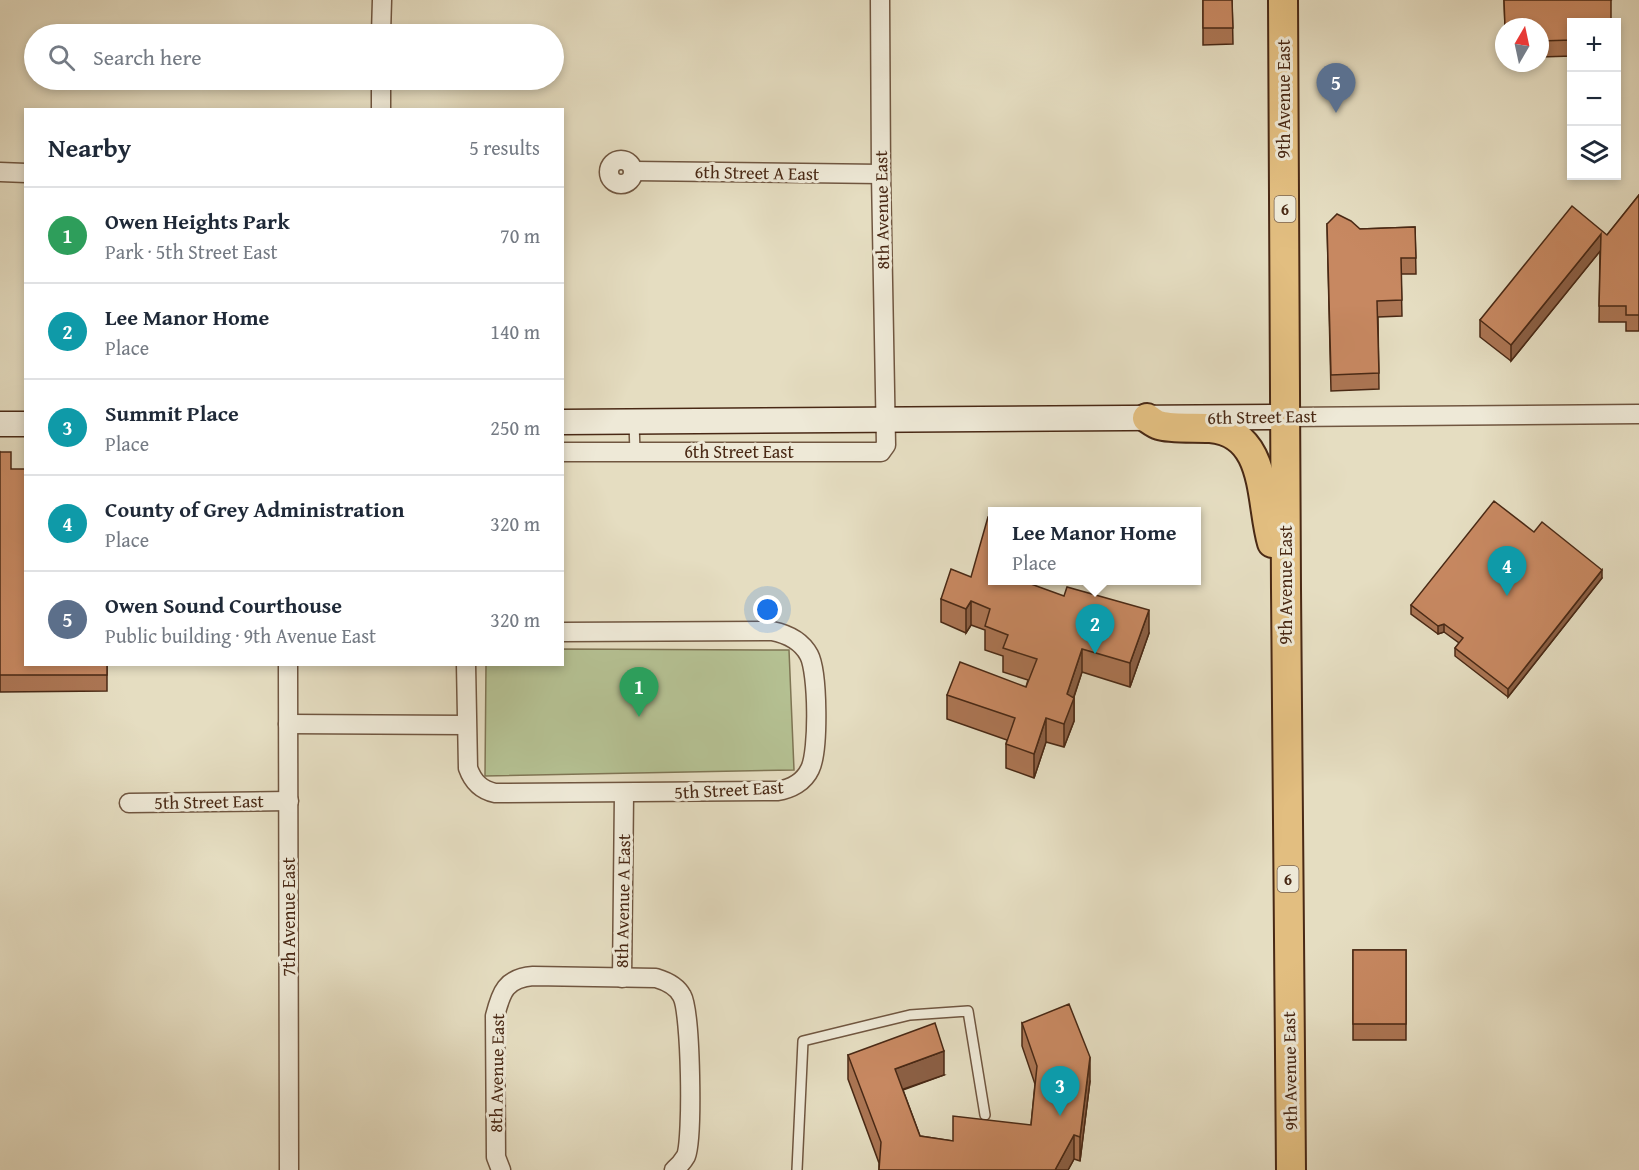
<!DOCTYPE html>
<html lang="en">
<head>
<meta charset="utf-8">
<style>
  :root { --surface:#fff; --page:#f2f2f3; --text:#1f2937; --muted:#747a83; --line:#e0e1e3; --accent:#2563eb }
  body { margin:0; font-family:"Gentium Book Plus",serif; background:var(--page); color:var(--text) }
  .controls { position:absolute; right:18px; top:18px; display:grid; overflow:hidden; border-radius:0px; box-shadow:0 3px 9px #0003 }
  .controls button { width:54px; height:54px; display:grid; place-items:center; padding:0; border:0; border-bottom:2px solid var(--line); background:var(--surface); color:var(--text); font:30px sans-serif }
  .compass { position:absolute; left:1495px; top:18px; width:54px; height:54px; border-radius:50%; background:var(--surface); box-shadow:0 3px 9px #0003; rotate:9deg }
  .you { position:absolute; left:768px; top:610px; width:21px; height:21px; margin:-15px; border:4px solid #fff; border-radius:50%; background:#1a73e8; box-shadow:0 0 0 9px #1a73e833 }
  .badge { display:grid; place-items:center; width:39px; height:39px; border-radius:50%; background:var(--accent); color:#fff; font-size:20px; font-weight:700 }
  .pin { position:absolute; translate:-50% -50px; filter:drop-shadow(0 2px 3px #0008) }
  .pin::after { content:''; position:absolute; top:32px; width:21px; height:18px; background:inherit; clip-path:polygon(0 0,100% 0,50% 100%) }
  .popup { position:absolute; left:988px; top:507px; width:213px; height:78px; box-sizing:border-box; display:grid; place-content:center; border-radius:0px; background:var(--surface); filter:drop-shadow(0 2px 4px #0005); font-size:20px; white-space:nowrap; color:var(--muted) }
  .popup b { font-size:22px; color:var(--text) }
  .popup::after { content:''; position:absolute; left:50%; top:100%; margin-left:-12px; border:12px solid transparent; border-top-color:var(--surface) }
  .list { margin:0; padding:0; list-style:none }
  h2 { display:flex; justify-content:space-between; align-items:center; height:78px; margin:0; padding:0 24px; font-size:26px }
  h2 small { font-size:20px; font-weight:400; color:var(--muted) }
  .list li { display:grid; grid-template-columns:39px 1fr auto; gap:18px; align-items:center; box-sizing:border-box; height:96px; padding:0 24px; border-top:2px solid var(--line) }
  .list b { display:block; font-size:22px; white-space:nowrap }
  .list p { margin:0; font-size:20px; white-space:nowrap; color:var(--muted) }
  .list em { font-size:20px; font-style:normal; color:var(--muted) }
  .icon { flex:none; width:33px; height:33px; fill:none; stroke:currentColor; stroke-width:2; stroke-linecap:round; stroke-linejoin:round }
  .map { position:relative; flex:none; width:1639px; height:1170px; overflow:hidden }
  .search { position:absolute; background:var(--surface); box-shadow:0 3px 9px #0003; left:24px; top:24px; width:540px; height:66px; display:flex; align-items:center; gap:15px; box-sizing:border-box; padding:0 21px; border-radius:33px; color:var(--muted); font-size:22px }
  .panel { position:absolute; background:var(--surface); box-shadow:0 3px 9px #0003; left:24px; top:108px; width:540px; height:558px; border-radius:0px }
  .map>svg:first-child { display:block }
</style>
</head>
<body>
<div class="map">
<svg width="1639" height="1170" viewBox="0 0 1639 1170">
  <rect width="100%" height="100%" fill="#e5ddc1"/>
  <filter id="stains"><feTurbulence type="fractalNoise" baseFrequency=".00333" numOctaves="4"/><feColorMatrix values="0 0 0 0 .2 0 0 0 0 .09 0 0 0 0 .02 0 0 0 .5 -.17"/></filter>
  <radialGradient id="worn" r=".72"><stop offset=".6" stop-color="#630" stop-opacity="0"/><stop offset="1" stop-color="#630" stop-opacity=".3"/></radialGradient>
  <polygon fill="#b5c193" stroke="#7f7554" stroke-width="1.5" points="563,649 789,650 794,770 485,776 486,665 562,664"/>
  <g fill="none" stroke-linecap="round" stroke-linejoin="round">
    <defs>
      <g id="service">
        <polyline points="634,422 635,453"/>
        <polyline points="797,1170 803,1041 910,1015 968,1011 985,1115"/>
      </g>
      <g id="minor">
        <polyline points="381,34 382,0"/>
        <polyline points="381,110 381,80"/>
        <circle cx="621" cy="172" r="12"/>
        <polyline points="633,171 881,174"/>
        <polyline points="0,172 26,173"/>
        <polyline points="1286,417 1639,414"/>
        <polyline points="562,452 881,452 886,445 881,174 880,0"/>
        <polyline points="288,664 289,1170"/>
        <path d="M 466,664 L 468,768 C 473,782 481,790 495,793 L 777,791 C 791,789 804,782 810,769 C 819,751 818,672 809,655 C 801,640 787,634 772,631 L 562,632"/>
        <polyline points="288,724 466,725"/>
        <polyline points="129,803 289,801"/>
        <polyline points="622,978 624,794"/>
        <path d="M 501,1170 L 496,1157 L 495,1016 C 501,992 506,978 533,976 L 656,978 C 666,981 677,986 682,996 C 691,1012 693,1138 686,1156 C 683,1161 679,1166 674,1170"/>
      </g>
      <g id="secondary">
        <polyline points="562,422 1286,417"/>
        <polyline points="0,424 26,424"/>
      </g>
      <g id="trunk">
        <polyline points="1283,0 1286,589 1291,1170"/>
        <path d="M 1147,418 C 1150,420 1155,424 1159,425 C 1171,429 1195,427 1210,428 C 1269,433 1260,503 1272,543"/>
      </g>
    </defs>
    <use href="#service" stroke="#705640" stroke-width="12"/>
    <use href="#minor" stroke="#705640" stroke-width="21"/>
    <use href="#secondary" stroke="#492915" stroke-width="27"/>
    <use href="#trunk" stroke="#492915" stroke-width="32"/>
    <use href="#service" stroke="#eee9d7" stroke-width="9"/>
    <use href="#minor" stroke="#eee9d7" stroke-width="18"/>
    <use href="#secondary" stroke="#eee9d7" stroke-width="24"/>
    <use href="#trunk" stroke="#e2be80" stroke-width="28"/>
  </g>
  <g fill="#ab7553" stroke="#492915" stroke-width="1.5">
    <polygon points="1203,0 1232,0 1233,44 1203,45"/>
    <polygon points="1504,0 1611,0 1572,22 1572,56 1540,57 1540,27 1505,27"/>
    <polygon points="1639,195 1639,331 1626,331 1626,322 1599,322 1600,251 1511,361 1480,337 1480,320 1607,235"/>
    <polygon points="1327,224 1360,229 1415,227 1416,274 1401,274 1402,316 1378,317 1379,389 1331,391"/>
    <polygon points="0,452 11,469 107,664 107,691 0,692"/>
    <polygon points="1534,532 1602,578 1508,697 1455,656 1455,648 1459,643 1444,632 1438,634 1411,614 1411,605"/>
    <polygon points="971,577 1025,582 1149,633 1130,687 1082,672 1074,697 1074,721 1064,747 1046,742 1034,778 1006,768 1006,744 1007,740 947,719 947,695 1026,687 1028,680 1003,672 1003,656 985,650 985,630 971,625 966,633 941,622 941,599"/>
    <rect x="1353" y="950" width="53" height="90"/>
    <polygon points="1022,1023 1090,1081 1080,1161 1074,1159 1068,1170 879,1170 879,1163 848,1079 848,1055 944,1075 903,1090 920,1136 953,1141 1031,1125 1035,1084 1022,1046"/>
  </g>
  <g fill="#8b5f44" stroke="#492915" stroke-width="1.5">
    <polygon points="1601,234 1601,250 1511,361 1511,345"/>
    <polygon points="1602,570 1602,578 1508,697 1508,689"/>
    <polygon points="971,601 971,625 966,633 966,609"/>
    <polygon points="1149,610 1149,633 1130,687 1130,663"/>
    <polygon points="1444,624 1444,632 1438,634 1438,626"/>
    <polygon points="1082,649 1082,672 1073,699 1074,698 1074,721 1064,747 1064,724 1067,694"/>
    <polygon points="1046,718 1046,742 1034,778 1034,754"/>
    <polygon points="944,1051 944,1075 895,1092 895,1069"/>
    <polygon points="1090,1057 1090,1081 1080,1161 1080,1137"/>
    <polygon points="1074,1135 1074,1159 1068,1170 1055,1170"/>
  </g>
  <g fill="#c78861" stroke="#492915" stroke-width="1.5">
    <polygon points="1203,0 1232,0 1233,28 1203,28"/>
    <polygon points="1504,0 1611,0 1611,22 1572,22 1572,40 1540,41 1540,27 1505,27"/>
    <polygon points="1639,195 1639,315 1626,315 1626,306 1599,306 1601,234 1511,345 1480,320 1572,206 1607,235"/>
    <polygon points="1337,214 1351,221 1360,229 1415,227 1416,258 1401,258 1402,300 1377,301 1379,373 1331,375 1327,224"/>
    <polygon points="0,452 11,452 11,469 26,469 26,664 107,664 107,675 0,675"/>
    <polygon points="1494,501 1534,532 1542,522 1602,570 1508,689 1455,648 1463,638 1444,624 1438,626 1411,605"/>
    <polygon points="993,516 993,580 1020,580 1064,596 1067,587 1149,610 1130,663 1082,649 1067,694 1074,698 1064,724 1046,718 1034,754 1006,744 1015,718 947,695 960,662 1026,687 1037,659 1003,648 1008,635 985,626 990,609 971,601 966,609 941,599 951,569 971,577 988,517"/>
    <rect x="1353" y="950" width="53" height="74"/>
    <polygon points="1069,1004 1090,1057 1080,1137 1074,1135 1055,1170 879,1170 881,1142 848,1055 935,1023 944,1051 895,1069 920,1136 953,1141 953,1116 1031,1125 1037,1066 1022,1023"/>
  </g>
  <g text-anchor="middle" stroke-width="6" stroke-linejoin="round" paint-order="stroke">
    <g fill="#eee9d7" stroke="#7a634f" stroke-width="1.5">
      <rect x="1274.5" y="196" width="21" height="26" rx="4.5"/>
      <rect x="1277.5" y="866" width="21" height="26" rx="4.5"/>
    </g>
    <g font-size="16" font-weight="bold" fill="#492915">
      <text x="1285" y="215">6</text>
      <text x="1288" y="885">6</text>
    </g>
    <g font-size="18" fill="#492915" stroke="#eee9d7">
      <text transform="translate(1284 99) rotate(-90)" y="6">9th Avenue East</text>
      <text transform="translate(757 173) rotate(1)" y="6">6th Street A East</text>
      <text transform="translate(882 210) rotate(-91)" y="6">8th Avenue East</text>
      <text transform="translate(1262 417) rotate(-1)" y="6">6th Street East</text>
      <text x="739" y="458">6th Street East</text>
      <text transform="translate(1286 585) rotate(-90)" y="6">9th Avenue East</text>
      <text transform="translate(729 790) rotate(-3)" y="6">5th Street East</text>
      <text transform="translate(209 802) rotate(-1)" y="6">5th Street East</text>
      <text transform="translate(623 901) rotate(-89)" y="6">8th Avenue A East</text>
      <text transform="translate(289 917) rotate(-90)" y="6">7th Avenue East</text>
      <text transform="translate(1290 1071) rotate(-91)" y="6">9th Avenue East</text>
      <text transform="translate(497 1073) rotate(-89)" y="6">8th Avenue East</text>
    </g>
  </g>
  <rect width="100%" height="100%" filter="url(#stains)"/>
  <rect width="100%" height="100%" fill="url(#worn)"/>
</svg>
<div class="controls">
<button>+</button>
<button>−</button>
<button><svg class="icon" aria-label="layers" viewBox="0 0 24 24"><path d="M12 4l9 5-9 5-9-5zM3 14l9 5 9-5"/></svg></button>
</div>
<svg class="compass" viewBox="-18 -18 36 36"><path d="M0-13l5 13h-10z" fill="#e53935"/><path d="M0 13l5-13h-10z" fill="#747a83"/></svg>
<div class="you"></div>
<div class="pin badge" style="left:639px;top:717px;background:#2e9e5b">1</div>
<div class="pin badge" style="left:1095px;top:654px;background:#0f9aa8">2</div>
<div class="popup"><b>Lee Manor Home</b>Place</div>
<div class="pin badge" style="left:1060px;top:1116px;background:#0f9aa8">3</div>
<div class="pin badge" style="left:1507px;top:596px;background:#0f9aa8">4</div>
<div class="pin badge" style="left:1336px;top:113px;background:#5c6f8a">5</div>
<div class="search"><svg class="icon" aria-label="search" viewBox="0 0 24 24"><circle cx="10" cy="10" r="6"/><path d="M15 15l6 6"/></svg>Search here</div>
<section class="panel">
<h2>Nearby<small>5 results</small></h2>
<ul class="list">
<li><span class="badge" style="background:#2e9e5b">1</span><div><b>Owen Heights Park</b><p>Park · 5th Street East</p></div><em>70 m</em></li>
<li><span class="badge" style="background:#0f9aa8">2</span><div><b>Lee Manor Home</b><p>Place</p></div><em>140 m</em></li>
<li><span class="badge" style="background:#0f9aa8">3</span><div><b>Summit Place</b><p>Place</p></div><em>250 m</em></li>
<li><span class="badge" style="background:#0f9aa8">4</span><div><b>County of Grey Administration</b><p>Place</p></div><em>320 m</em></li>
<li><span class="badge" style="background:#5c6f8a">5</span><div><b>Owen Sound Courthouse</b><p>Public building · 9th Avenue East</p></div><em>320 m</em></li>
</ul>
</section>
</div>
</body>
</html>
